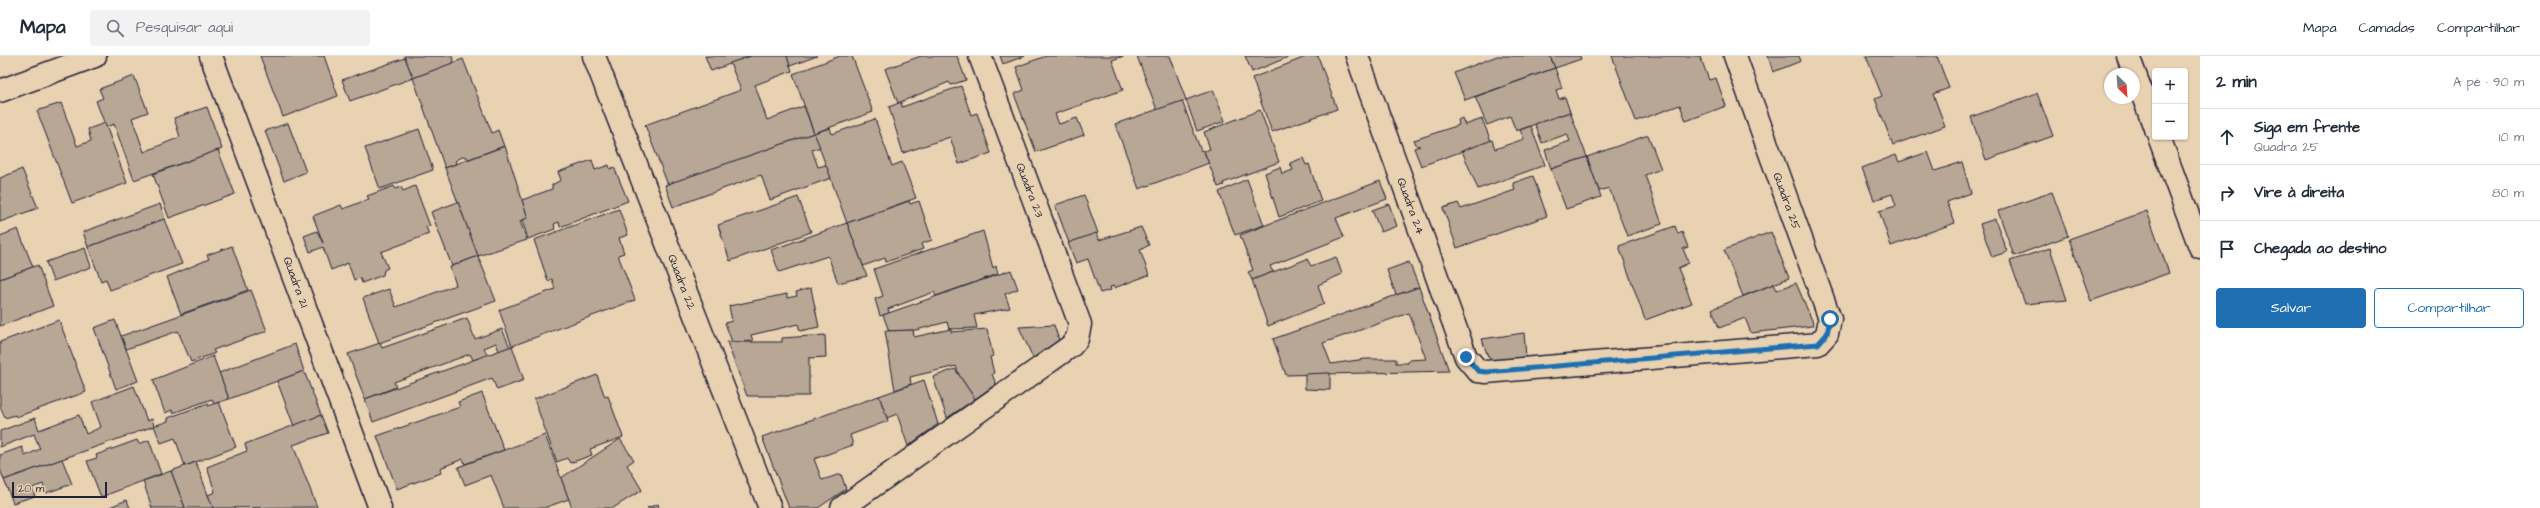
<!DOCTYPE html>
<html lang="pt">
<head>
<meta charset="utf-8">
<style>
  :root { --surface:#fff; --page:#f2f2f3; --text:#1f2937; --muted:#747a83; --line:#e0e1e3; --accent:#1f6fb2 }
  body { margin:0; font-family:"Architects Daughter",sans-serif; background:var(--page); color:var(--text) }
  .controls { position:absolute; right:12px; top:12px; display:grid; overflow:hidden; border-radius:4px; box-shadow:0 1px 3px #0004 }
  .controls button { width:36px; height:36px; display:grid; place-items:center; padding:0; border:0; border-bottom:1px solid var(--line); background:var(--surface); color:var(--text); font:20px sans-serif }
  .compass { position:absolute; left:2104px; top:12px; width:36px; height:36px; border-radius:50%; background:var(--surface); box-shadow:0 1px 3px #0004; rotate:155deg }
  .scale { position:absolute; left:12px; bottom:10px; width:95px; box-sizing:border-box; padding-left:4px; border:2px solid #22223b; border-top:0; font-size:11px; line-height:14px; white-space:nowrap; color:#22223b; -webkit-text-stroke:3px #e9d2b2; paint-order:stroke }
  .stop { position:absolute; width:12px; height:12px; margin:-9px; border:3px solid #1f6fb2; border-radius:50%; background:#fff }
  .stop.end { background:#1f6fb2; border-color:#fff; box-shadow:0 1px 4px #0008 }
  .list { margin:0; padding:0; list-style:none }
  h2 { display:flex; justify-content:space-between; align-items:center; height:52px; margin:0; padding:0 16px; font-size:17px }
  h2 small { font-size:13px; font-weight:400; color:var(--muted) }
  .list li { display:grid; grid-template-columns:26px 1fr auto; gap:12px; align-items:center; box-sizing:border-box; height:56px; padding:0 16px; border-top:1px solid var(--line) }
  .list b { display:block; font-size:15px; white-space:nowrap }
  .list p { margin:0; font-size:13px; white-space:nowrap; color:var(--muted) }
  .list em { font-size:13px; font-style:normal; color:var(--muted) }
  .actions { display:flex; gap:8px; padding:12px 16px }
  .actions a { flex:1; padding:9px 0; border:1px solid var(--accent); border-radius:4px; text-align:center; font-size:14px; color:var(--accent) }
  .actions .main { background:var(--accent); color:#fff }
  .icon { flex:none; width:22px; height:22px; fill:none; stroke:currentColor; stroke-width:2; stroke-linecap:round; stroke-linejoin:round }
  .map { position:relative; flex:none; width:2200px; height:452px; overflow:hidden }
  header { display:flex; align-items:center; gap:24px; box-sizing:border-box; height:56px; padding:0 20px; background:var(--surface); border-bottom:1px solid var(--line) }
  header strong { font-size:19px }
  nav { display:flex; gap:22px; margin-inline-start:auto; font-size:14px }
  .search { width:280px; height:36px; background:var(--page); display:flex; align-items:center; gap:10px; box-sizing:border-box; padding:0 14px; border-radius:4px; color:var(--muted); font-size:15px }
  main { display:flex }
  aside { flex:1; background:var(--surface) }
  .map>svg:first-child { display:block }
</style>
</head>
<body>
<header>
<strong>Mapa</strong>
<div class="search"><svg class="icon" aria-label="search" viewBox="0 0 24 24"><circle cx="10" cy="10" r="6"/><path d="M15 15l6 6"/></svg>Pesquisar aqui</div>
<nav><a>Mapa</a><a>Camadas</a><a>Compartilhar</a></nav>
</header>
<main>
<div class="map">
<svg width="2200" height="452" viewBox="0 0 2200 452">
  <rect width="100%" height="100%" fill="#e9d2b2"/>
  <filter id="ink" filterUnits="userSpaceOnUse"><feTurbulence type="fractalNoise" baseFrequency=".025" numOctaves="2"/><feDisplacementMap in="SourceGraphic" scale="8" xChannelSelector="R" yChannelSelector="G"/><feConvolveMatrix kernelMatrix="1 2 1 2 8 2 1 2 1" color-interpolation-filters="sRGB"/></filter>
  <g filter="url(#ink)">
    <g fill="#b7a794" stroke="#22223b" fill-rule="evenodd">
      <polygon points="260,0 324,0 338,40 283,61"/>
      <polygon points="404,0 452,0 454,7 413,22"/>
      <polygon points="705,0 751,0 711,15"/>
      <polygon points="751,0 787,0 792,15 755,29 767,64 804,50 814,77 668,129 645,69 741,34 730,7"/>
      <polygon points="787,0 817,0 790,10"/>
      <polygon points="840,0 852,0 873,56 814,77 793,18"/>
      <polygon points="921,0 957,0 966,24 951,29 949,26 898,47 885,13"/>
      <polygon points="1000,0 1025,0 1003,8"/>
      <polygon points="1046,0 1124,0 1112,4 1123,34 1055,58 1059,68 1077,62 1084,79 1036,96 1014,38 1024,34 1016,11"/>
      <polygon points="1137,0 1170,0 1186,44 1157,54"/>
      <polygon points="1245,0 1291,0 1252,16"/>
      <polygon points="1308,0 1318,0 1337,53 1272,76 1252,22"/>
      <polygon points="1497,0 1550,0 1555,12 1465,44 1454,17"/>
      <polygon points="1580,0 1581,3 1555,12 1550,0"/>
      <polygon points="1612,0 1700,0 1709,24 1716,22 1726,50 1686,65 1680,49 1636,65"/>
      <polygon points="1768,0 1799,0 1801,5 1773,16"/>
      <polygon points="1866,0 1937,0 1949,32 1933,38 1945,70 1893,89 1875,43 1882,40"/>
      <polygon points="405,2 413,22 350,45 342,24"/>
      <polygon points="463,3 492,77 498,74 504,90 469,103 464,100 455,105 456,108 445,112 413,22"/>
      <polygon points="1555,12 1562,32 1556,34 1559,43 1565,41 1570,56 1516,75 1510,60 1487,69 1475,41"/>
      <polygon points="134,20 148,56 132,62 144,96 180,81 174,62 207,51 222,93 134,124 114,68 106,71 96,45 103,42 99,33"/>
      <polygon points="961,30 971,59 977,57 991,97 959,108 950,81 903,97 889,51 901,46 902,51"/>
      <polygon points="1213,34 1225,65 1197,75 1186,44"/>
      <polygon points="2037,37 2053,80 1986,104 1971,61"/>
      <polygon points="1182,45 1201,95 1203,94 1209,107 1139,133 1115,68"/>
      <polygon points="61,47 77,90 91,85 88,73 105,67 127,127 72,147 37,55"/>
      <polygon points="1260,54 1279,106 1223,127 1224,129 1218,131 1204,95 1210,93 1204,76"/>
      <polygon points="1570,56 1587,101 1551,113 1545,94 1570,85 1567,78 1542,87 1535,68"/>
      <polygon points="1462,62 1465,69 1482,63 1491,85 1421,110 1414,92 1420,90 1417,90 1414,84 1459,69 1458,64"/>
      <polygon points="875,63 892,110 902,106 916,142 847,167 814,77 830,72 832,78"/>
      <polygon points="288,67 306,116 284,125 265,75"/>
      <polygon points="1531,70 1545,109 1478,133 1462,95 1492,84 1495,93 1524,83 1520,74"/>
      <polygon points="419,73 433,114 380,133 365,92"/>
      <polygon points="814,77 820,91 812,94 818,111 826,109 831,122 770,144 761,119 673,151 665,129"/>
      <polygon points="1648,79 1661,113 1645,119 1662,168 1627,180 1609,132 1599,135 1587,101"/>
      <polygon points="505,90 528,162 520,165 527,184 478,200 445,112"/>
      <polygon points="218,94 235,138 169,162 153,118"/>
      <polygon points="1928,96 1935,115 1962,106 1971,137 1947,146 1955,167 1891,190 1879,155 1896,150 1892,138 1874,144 1862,112 1896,99 1899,106"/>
      <polygon points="1587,101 1601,141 1566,153 1551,113"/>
      <polygon points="1303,102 1306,109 1309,108 1321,145 1279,161 1265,117 1280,111 1282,118 1293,114 1290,107"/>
      <polygon points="592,104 595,114 609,109 610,113 614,111 628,145 560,171 559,166 554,168 555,173 528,183 522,164 528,162 522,144 552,133 552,129 561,124 558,116"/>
      <polygon points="22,113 38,152 0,166 0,122"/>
      <polygon points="1533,120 1547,160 1457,192 1443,152 1458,147 1461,153 1515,134 1513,127"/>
      <polygon points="1247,123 1264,169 1235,179 1219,136"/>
      <polygon points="1380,125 1387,143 1336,162 1344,181 1270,210 1273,216 1252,224 1248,216 1253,214 1240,179"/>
      <polygon points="394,130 396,133 401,131 403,135 415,130 430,170 426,171 429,178 381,196 388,212 384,214 383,219 362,227 360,222 354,224 348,207 331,214 323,191 310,196 304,180 317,175 323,187 313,160 341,149 343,153 369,143 367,140"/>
      <polygon points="2052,136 2068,180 2014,200 1998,155"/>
      <polygon points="1084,139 1098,177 1069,187 1055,149"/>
      <polygon points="798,141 811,176 730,205 718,169"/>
      <polygon points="909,145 910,148 919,145 932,184 921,188 923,193 886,206 885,202 863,210 847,167"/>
      <polygon points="458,146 478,200 452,210 431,156"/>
      <polygon points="160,148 165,163 88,191 83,176"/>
      <polygon points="1389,148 1397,170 1381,176 1372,154"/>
      <polygon points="619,153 628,179 619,182 624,197 618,199 635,244 512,290 499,254 555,233 552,223 548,225 534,184"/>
      <polygon points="2147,155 2169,217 2091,245 2069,183"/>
      <polygon points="164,163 182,208 110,234 106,223 101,225 88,191"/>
      <polygon points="1995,163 2007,196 1992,201 1980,168"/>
      <polygon points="847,167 867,220 838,227 828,200 779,216 771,194"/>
      <polygon points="1675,170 1678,178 1682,176 1688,191 1683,193 1689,207 1678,212 1692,247 1645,264 1619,190"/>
      <polygon points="1141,171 1149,189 1140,194 1149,219 1114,232 1114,230 1110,231 1111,234 1100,237 1088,203 1076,207 1068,187 1096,177 1099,184"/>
      <polygon points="18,173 33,211 0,223 0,180"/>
      <polygon points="983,175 993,212 996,210 998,218 936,240 934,236 888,253 889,257 880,260 875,243 883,240 874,213"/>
      <polygon points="1771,176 1789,222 1743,240 1724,194"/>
      <polygon points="232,190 248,234 181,258 167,221 209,203 207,199"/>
      <polygon points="85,192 91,211 53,225 46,206"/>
      <polygon points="2050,192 2067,244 2025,248 2010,205"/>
      <polygon points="478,200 496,245 379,287 363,242 389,233 396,251 445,233 456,229 450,211"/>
      <polygon points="1336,201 1342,218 1318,229 1324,248 1268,270 1252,224 1307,203 1311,210"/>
      <polygon points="1409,206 1419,231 1396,239 1387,214"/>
      <polygon points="38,209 53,250 0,270 0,223"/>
      <polygon points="1011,214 1018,233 1005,238 1010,252 974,259 977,272 949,273 947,266 916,274 889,275 883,259"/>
      <polygon points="1796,227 1814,269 1812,270 1751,277 1745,262 1719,272 1712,253 1774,228 1777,234"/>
      <path d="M 1419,231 L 1449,315 L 1286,319 L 1273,283 ZM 1409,257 L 1426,303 L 1409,304 L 1408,307 L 1396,307 L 1396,303 L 1365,303 L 1331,308 L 1323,287 Z"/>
      <polygon points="811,232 819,271 800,275 798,268 751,279 753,285 732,286 725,267 732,265 729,250 787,238 787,242 797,240 796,236"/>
      <polygon points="251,234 267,275 213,294 215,297 191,306 178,275 126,293 121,280"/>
      <polygon points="467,262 475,283 502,273 510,291 499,295 496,287 484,292 487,299 473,304 470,298 394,326 396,331 365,343 348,298 380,287 382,292"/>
      <polygon points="59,264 86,336 16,361 15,359 5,362 0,350 0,286"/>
      <polygon points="115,264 138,325 116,333 94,272"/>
      <polygon points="1054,269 1059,284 1033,302 1019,271"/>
      <polygon points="951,273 951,276 987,273 993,300 990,301 994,317 992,318 996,328 975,343 959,319 956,310 910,321 911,328 895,334 885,275 913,274 914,281"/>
      <polygon points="1524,277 1526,301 1493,304 1488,301 1482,283"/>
      <polygon points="825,279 826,301 809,302 809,340 747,340 727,286 782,286 782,282"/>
      <polygon points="295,288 304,315 229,343 219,317"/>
      <polygon points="512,290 524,324 497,334 492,322 373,366 365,343"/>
      <polygon points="213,300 229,343 214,348 212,343 173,357 172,354 165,357 153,324"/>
      <polygon points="955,313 975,343 947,362 933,321"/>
      <polygon points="304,315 321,359 294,370 277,325"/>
      <polygon points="1326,317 1330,317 1330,334 1305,333 1305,318"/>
      <polygon points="597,319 605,341 608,340 623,381 590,393 592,399 570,407 567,402 557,406 534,343"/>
      <polygon points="924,324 938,368 908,390 897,358 887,362 879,340"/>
      <polygon points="134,330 147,365 152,363 154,370 4,424 0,413 0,399 22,391 25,400 40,393 34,378 0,391 0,375 35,362 39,374 79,359 86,378 101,371 92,346"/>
      <polygon points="482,337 504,394 465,408 463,403 440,412 441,417 397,433 377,380 460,351 458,346"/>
      <polygon points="879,340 888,365 850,379 853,389 814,403 822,424 841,418 846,433 818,452 789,452 762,381"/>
      <polygon points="219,346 236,391 185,410 175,382 161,387 154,370 168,365 168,362 208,347 208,350"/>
      <polygon points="321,359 328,377 293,389 317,451 213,452 208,439 215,436 207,411 247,395 245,388"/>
      <polygon points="545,379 569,443 544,452 504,452 491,419 465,429 458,411"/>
      <polygon points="620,383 634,404 627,409 642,434 613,452 572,452 561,422"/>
      <polygon points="137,384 139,388 149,384 161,418 101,441 87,405 97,402 96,399"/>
      <polygon points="62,403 72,428 46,437 43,428 32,432 35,440 13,447 4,424"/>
      <polygon points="196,406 208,439 213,452 185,452 171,415"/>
      <polygon points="171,415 185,452 152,452 143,425"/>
      <polygon points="127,444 130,452 107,452"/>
      <polygon points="658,448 659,452 647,452"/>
    </g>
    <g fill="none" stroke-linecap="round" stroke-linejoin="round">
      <defs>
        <g id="minor">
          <polyline points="211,0 380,452"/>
          <polyline points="594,0 770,452"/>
          <polyline points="1357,0 1466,301 1478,315 1486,316 1818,288 1827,278 1830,263 1735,0"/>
          <polyline points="2128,0 2155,72"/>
          <polyline points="0,35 95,0"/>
          <polyline points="2159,81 2200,191"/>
          <polyline points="842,452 1071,290 1077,283 1080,268 980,0"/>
        </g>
      </defs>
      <use href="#minor" stroke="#22223b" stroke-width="25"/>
      <use href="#minor" stroke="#e9d2b2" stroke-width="22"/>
    </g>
  </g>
  <g fill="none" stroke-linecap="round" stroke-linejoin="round" filter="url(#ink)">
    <polyline stroke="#1f6fb2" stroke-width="5" points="1466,301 1478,315 1486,316 1818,288 1827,278 1830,263"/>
  </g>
  <g text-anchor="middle" stroke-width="3" stroke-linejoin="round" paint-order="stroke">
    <g font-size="12" fill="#22223b" stroke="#e9d2b2">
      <text transform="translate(1030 134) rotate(69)" y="4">Quadra 23</text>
      <text transform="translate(1787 145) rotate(70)" y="4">Quadra 25</text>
      <text transform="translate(1411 150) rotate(70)" y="4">Quadra 24</text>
      <text transform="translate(296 226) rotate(70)" y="4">Quadra 21</text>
      <text transform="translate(682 226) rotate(69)" y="4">Quadra 22</text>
    </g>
  </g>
</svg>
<div class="controls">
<button>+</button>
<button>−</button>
</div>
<svg class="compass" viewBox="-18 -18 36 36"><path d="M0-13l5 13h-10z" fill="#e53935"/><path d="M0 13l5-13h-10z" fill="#747a83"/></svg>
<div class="scale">20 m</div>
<div class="stop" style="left:1830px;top:263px"></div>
<div class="stop end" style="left:1466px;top:301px"></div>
</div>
<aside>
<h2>2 min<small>A pé · 90 m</small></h2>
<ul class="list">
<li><svg class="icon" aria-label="ahead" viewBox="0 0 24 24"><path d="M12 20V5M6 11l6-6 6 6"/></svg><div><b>Siga em frente</b><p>Quadra 25</p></div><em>10 m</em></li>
<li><svg class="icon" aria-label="right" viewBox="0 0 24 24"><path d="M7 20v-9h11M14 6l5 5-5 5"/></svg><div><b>Vire à direita</b></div><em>80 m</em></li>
<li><svg class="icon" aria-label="arrive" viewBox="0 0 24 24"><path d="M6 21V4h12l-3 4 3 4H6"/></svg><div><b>Chegada ao destino</b></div></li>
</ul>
<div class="actions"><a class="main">Salvar</a><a>Compartilhar</a></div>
</aside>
</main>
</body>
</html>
